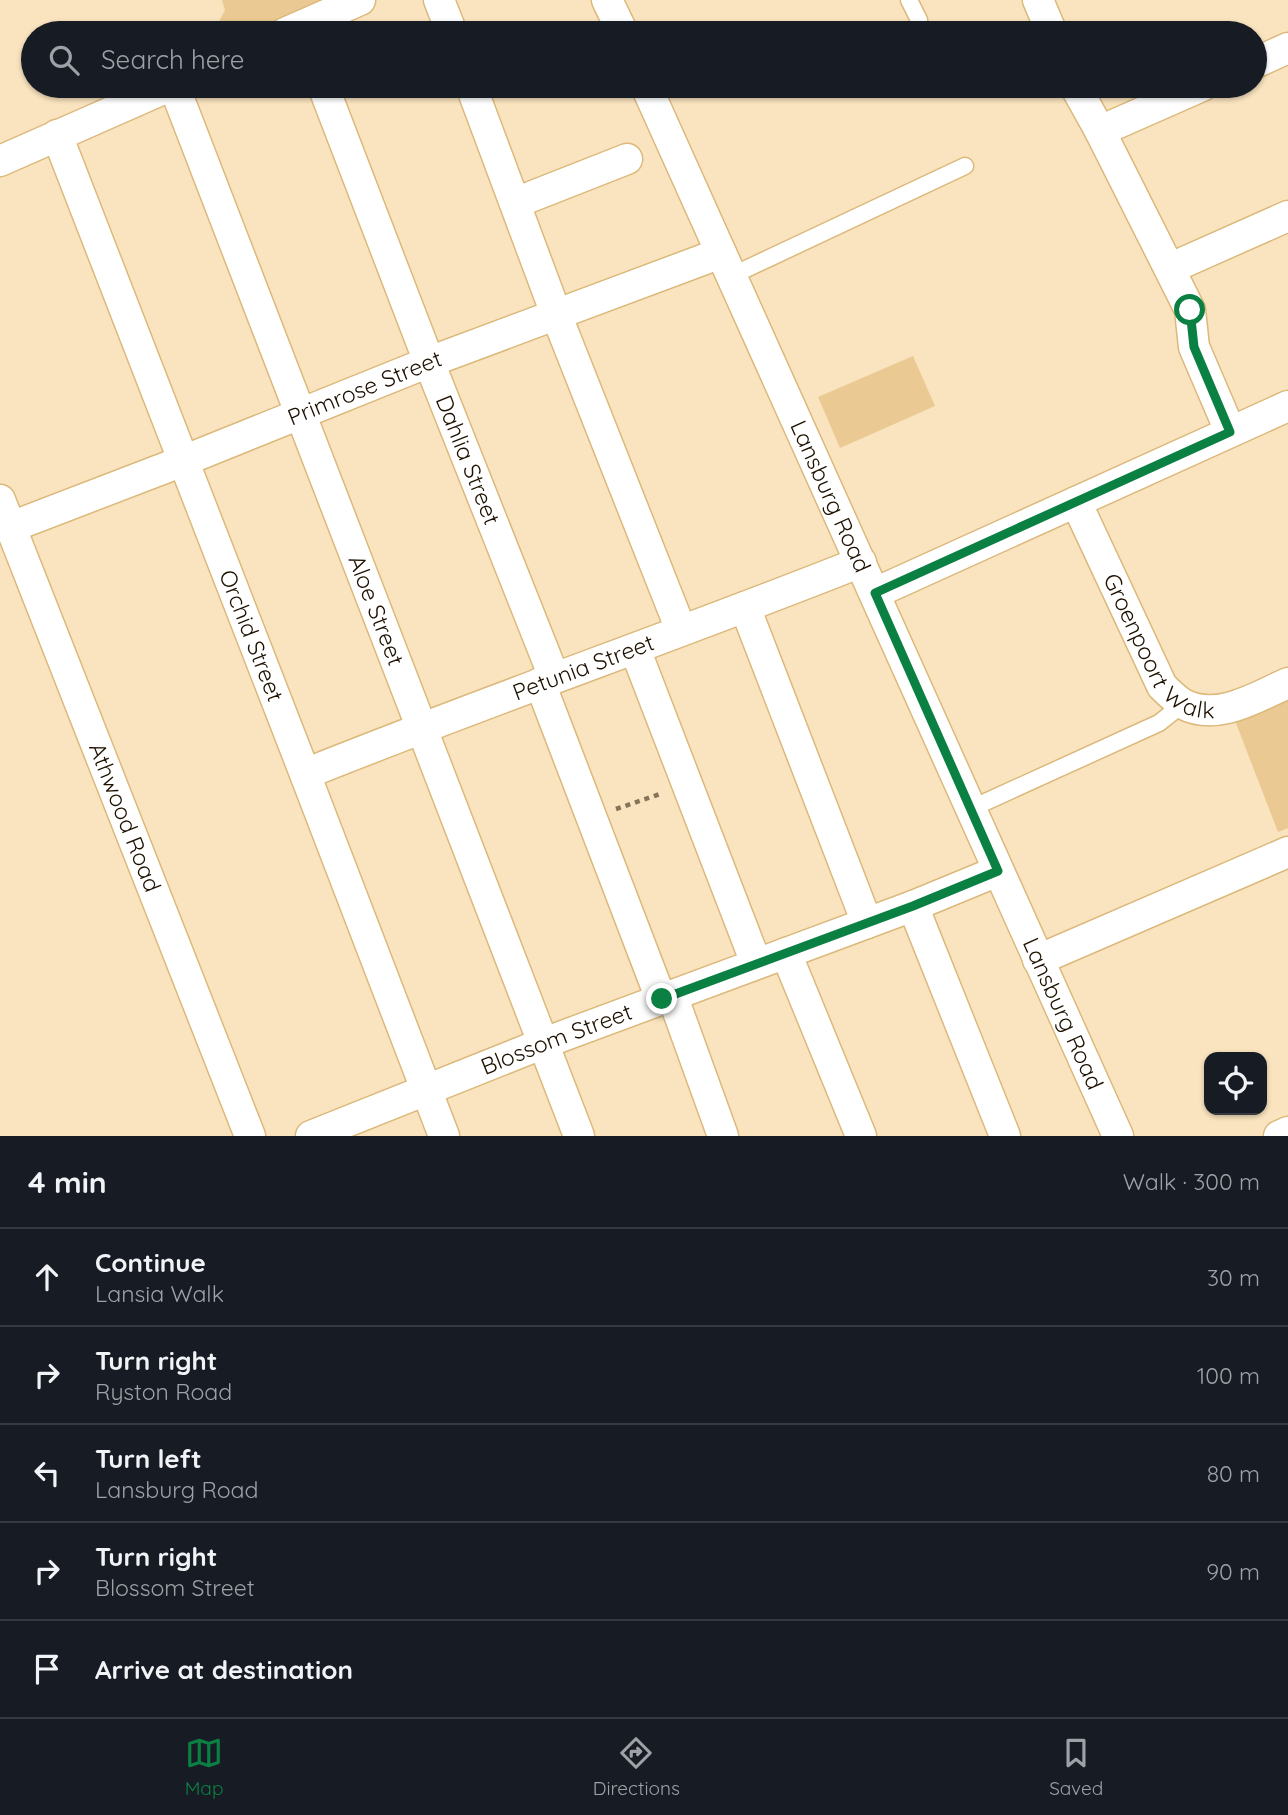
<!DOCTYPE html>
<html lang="en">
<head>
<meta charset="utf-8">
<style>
  :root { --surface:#171b24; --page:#242831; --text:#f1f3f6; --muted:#9ea1a6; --line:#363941; --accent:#0b8043 }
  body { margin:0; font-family:Quicksand,sans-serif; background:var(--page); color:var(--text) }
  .controls { position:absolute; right:21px; bottom:21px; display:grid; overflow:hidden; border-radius:14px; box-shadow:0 2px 5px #0004 }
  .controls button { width:63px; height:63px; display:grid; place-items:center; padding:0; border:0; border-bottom:2px solid var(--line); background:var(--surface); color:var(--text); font:35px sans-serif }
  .stop { position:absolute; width:21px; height:21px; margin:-16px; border:5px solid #0b8043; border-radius:50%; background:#fff }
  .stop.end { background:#0b8043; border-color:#fff; box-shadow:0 2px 7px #0008 }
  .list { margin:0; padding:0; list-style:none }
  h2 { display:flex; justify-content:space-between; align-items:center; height:91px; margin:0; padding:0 28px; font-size:30px }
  h2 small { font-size:23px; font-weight:400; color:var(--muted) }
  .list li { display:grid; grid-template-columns:46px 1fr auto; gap:21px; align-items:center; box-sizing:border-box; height:98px; padding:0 28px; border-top:2px solid var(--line) }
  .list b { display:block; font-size:26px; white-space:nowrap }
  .list p { margin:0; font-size:23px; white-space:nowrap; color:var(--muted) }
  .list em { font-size:23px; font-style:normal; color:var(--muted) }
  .icon { flex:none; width:38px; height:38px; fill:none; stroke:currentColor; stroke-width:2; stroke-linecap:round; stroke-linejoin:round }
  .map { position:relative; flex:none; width:1288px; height:1136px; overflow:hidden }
  .search { position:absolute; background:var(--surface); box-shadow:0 2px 5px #0004; left:21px; right:21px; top:21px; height:77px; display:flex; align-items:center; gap:18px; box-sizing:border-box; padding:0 24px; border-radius:38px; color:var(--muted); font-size:26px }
  .sheet { height:581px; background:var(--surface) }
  nav { display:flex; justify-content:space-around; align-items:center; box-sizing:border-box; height:98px; border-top:2px solid var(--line); background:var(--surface); font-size:19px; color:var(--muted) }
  nav a { display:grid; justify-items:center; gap:4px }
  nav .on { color:var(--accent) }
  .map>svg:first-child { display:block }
</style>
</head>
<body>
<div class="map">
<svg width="1288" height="1136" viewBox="0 0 1288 1136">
  <rect width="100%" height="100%" fill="#fae4bf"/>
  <g fill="#eac992">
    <polygon points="222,0 340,0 264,33 217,33 215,29 225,10"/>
    <polygon points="913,356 935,406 840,448 818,397"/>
    <polygon points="1288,697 1288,828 1278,832 1234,718"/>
  </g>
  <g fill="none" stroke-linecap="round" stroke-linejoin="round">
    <defs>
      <g id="lane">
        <polyline points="909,0 919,20"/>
        <polyline points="731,276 965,166"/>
        <polyline points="970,809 1159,723 1183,704"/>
      </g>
      <g id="street">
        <polyline points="439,0 452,33"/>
        <polyline points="607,0 623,33"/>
        <polyline points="1038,0 1052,33"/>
        <polyline points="285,33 360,0"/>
        <polyline points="1255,63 1288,48"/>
        <path id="s1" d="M 174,86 L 579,1136"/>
        <path id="s2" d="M 323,86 L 429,362 L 554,677"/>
        <polyline points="471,86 556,314 681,630"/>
        <path id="s3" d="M 646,86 L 1118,1136"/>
        <polyline points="1075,86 1100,131 1190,310 1194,347 1230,431"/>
        <polyline points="1100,131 1202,86"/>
        <path id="s4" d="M 57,135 L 305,774 L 444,1136"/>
        <polyline points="0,161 170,86"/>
        <polyline points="515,203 627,159"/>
        <polyline points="1171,268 1288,216"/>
        <path id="s5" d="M 0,500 L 250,1136"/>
        <path id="s6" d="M 1076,502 L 1162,686 C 1168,692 1176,700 1183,704 C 1218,722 1256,697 1288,683"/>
        <path id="s7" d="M 11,527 L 183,461 L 429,362 L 721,253"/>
        <polyline points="875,593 1288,406"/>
        <polyline points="745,607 867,923"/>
        <polyline points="635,649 756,963"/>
        <polyline points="540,683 661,999"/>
        <path id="s8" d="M 305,774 C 489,700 677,635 861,562"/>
        <polyline points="913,906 1005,1136"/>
        <polyline points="786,953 861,1136"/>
        <polyline points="1038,960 1288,852"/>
        <polyline points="672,995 723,1136"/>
        <path id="s9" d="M 311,1136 L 544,1043 L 913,906 L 998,871"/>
        <polyline points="1279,1136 1288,1132"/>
      </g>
    </defs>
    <use href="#lane" stroke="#dcb97b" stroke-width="19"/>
    <use href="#street" stroke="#dcb97b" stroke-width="33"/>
    <polyline stroke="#85745a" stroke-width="4.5" stroke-dasharray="5 5" stroke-linecap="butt" points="616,809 663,793"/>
    <use href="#lane" stroke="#fff" stroke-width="16"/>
    <use href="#street" stroke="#fff" stroke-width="30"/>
  </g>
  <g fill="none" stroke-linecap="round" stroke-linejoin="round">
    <polyline stroke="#0b8043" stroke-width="9" points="662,999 913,906 998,871 875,593 1230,432 1194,347 1190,310"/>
  </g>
  <g text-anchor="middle" stroke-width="5" stroke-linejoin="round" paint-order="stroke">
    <g font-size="23" fill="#1d1000" stroke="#fae4bf">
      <text dy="8" stroke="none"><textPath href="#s7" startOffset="380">Primrose Street</textPath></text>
      <text dy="8" stroke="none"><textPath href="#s2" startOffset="401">Dahlia Street</textPath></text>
      <text dy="8" stroke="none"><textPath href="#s3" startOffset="450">Lansburg Road</textPath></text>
      <text dy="8" stroke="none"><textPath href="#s1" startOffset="562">Aloe Street</textPath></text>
      <text dy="8" stroke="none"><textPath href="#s4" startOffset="537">Orchid Street</textPath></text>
      <text dy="8" stroke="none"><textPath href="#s6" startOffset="172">Groenpoort Walk</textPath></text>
      <text dy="8" stroke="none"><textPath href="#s8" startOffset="298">Petunia Street</textPath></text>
      <text dy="8" stroke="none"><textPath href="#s5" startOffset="341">Athwood Road</textPath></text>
      <text dy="8" stroke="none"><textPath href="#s3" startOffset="1017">Lansburg Road</textPath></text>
      <text dy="8" stroke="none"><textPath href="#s9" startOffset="264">Blossom Street</textPath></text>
    </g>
  </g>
</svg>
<div class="controls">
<button><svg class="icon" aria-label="locate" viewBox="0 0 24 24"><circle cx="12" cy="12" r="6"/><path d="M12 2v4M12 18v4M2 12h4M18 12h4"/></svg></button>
</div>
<div class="stop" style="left:1190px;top:310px"></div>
<div class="stop end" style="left:662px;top:999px"></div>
<div class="search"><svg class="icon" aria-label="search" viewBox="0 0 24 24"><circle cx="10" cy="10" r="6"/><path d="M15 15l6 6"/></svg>Search here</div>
</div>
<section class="sheet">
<h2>4 min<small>Walk · 300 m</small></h2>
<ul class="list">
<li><svg class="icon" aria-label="ahead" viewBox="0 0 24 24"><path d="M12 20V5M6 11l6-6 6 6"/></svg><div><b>Continue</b><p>Lansia Walk</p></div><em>30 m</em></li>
<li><svg class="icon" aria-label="right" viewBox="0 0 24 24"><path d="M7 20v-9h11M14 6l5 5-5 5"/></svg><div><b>Turn right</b><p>Ryston Road</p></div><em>100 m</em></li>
<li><svg class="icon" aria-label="left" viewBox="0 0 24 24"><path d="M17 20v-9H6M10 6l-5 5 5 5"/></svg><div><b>Turn left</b><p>Lansburg Road</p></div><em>80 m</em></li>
<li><svg class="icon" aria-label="right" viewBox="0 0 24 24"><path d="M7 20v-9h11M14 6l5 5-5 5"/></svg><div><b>Turn right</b><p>Blossom Street</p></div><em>90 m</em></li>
<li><svg class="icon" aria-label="arrive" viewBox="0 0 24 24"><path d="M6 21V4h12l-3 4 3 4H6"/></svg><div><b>Arrive at destination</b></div></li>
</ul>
</section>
<nav>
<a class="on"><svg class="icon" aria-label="map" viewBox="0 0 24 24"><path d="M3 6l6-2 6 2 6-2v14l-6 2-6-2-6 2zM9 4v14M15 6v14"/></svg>Map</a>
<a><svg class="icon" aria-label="directions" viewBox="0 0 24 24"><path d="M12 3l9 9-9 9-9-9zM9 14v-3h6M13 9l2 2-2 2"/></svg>Directions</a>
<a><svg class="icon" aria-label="saved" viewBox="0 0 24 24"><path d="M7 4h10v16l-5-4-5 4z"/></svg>Saved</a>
</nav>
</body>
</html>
